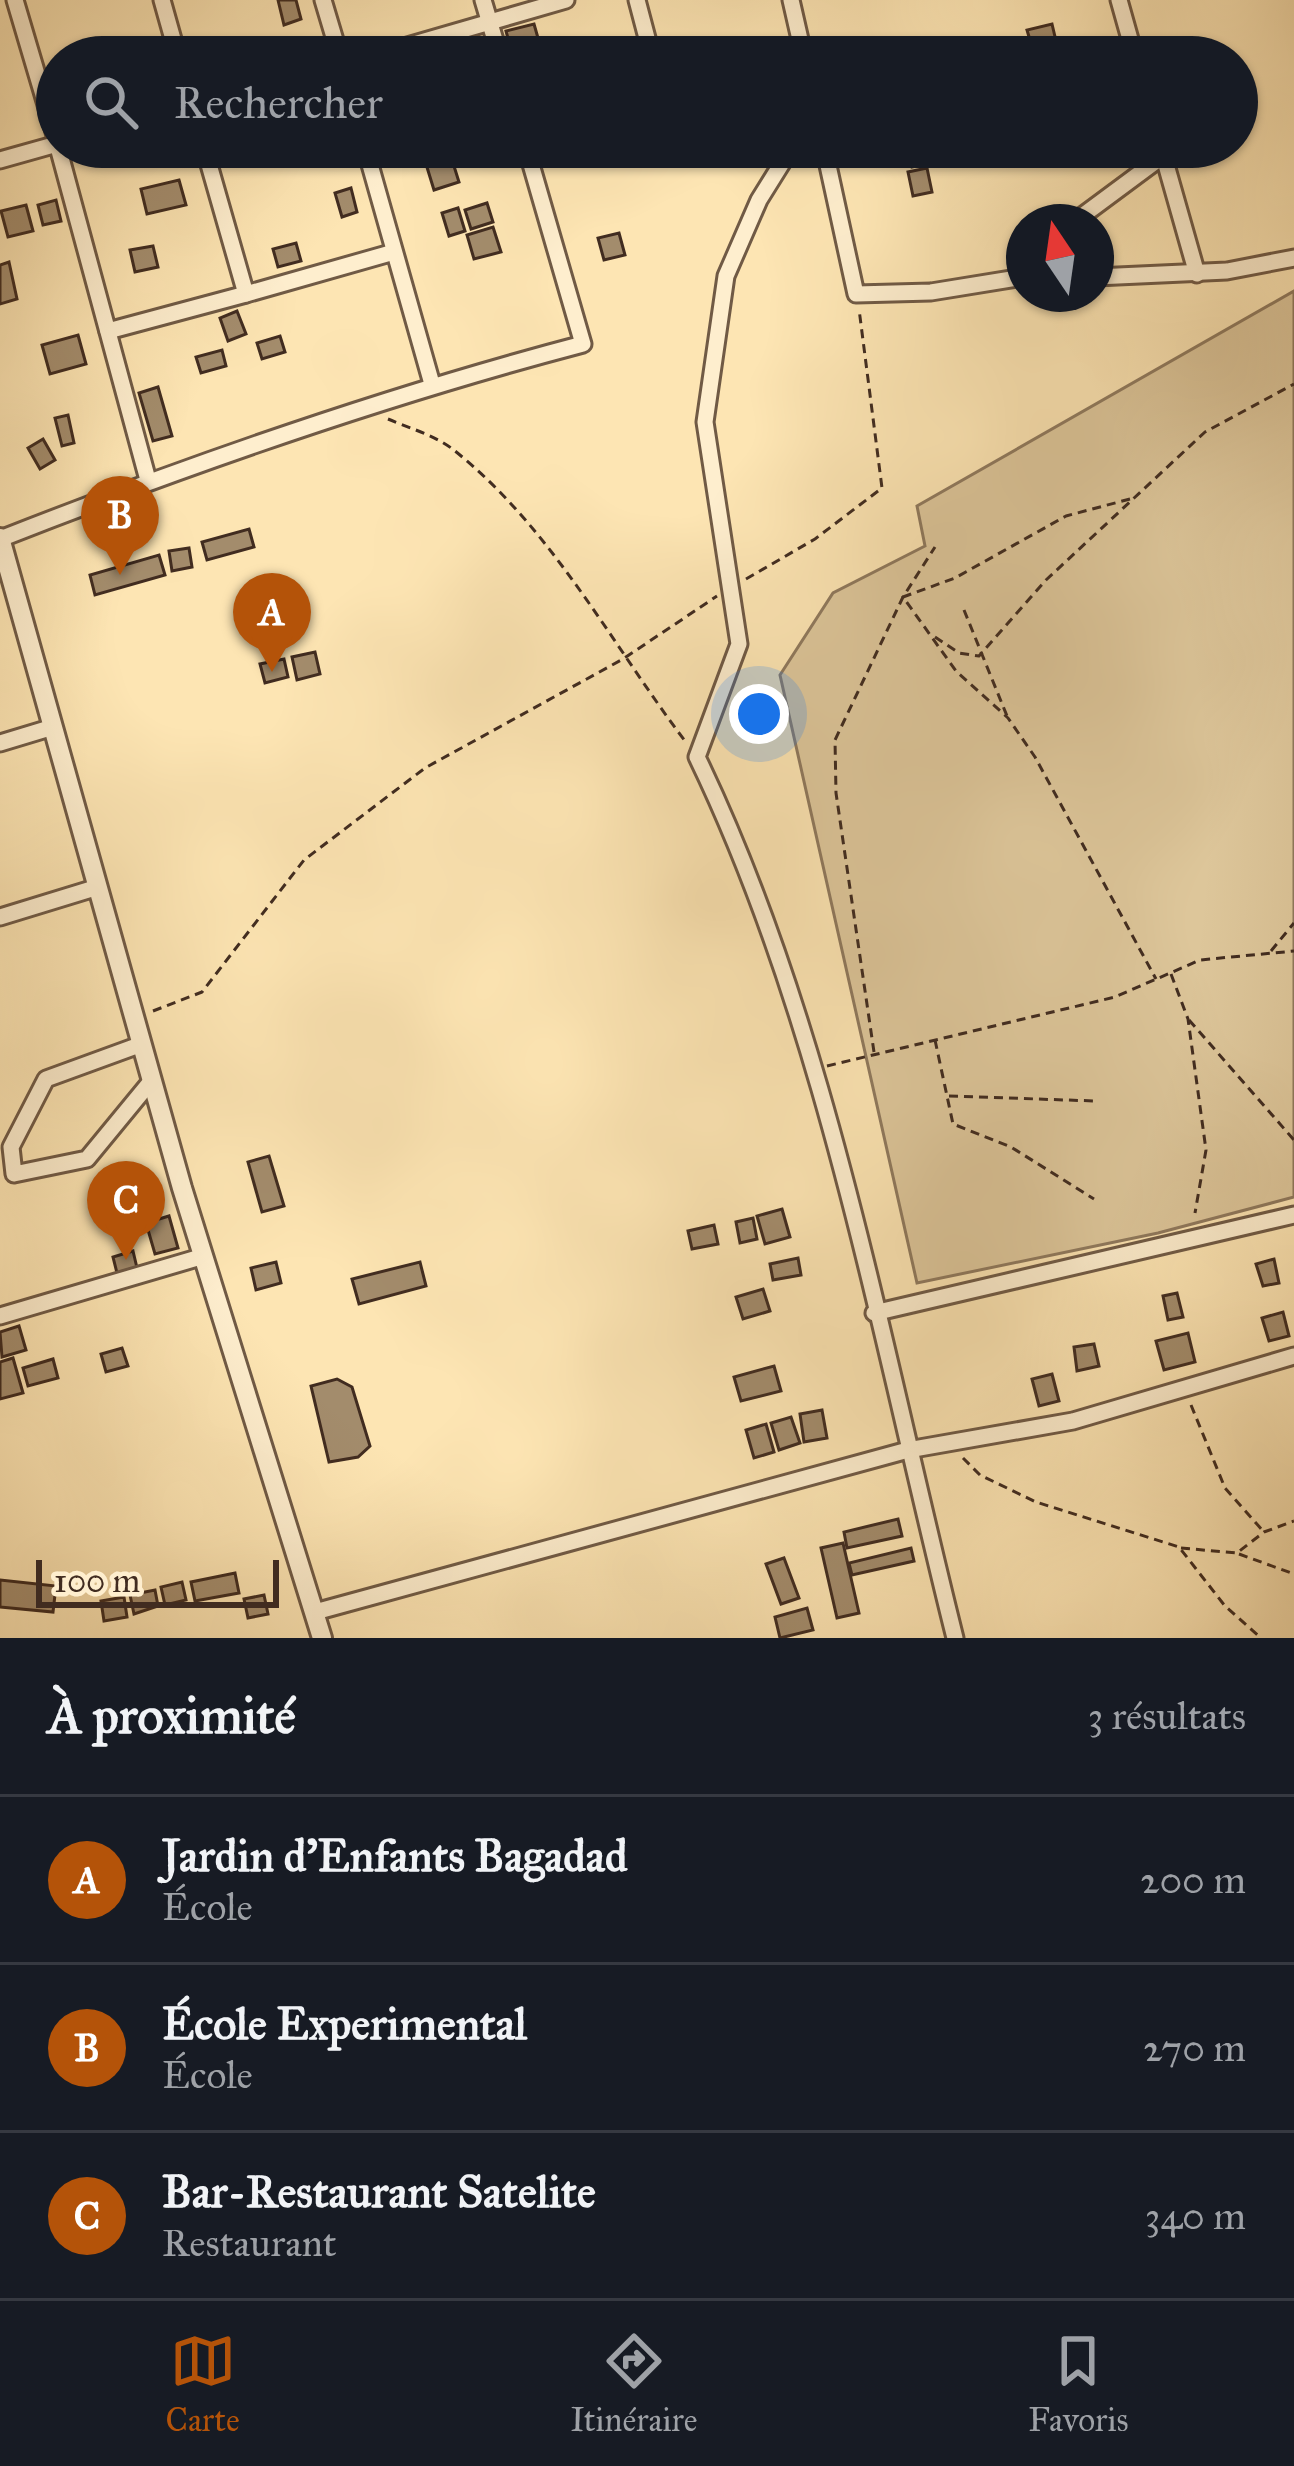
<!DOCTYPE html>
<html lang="fr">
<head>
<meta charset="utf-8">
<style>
  :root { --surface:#171b24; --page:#20242c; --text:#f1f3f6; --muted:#9ea1a6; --line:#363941; --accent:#b45309 }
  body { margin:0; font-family:"IM FELL Great Primer",serif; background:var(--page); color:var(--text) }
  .compass { position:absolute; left:1006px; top:204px; width:108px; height:108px; border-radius:50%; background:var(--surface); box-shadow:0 3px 9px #0004; rotate:347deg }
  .scale { position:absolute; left:36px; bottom:30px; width:243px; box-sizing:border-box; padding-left:12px; border:6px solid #412c20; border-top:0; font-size:33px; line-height:42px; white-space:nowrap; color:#412c20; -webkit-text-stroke:9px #feeece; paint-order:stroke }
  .you { position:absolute; left:759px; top:714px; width:42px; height:42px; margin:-30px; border:9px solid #fff; border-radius:50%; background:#1a73e8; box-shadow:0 0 0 18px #1a73e833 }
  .badge { display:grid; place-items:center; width:78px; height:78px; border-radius:50%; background:var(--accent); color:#fff; font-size:39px; font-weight:700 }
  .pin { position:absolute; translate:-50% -99px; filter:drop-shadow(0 3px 6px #0008) }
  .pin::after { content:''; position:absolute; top:63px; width:42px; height:36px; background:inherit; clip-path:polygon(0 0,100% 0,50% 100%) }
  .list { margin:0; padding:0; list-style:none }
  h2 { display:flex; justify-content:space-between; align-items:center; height:156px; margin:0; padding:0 48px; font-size:51px }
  h2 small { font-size:39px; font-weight:400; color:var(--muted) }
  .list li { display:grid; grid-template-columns:78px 1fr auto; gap:36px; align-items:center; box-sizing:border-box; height:168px; padding:0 48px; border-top:3px solid var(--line) }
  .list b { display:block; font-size:45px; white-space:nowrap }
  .list p { margin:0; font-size:39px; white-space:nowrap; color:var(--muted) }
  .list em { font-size:39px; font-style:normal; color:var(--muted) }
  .icon { flex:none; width:66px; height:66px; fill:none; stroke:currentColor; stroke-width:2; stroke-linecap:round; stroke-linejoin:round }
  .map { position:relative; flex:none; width:1294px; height:1638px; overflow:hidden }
  .search { position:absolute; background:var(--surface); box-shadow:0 3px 9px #0004; left:36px; right:36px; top:36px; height:132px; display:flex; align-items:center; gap:30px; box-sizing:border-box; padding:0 42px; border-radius:66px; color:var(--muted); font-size:45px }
  .sheet { height:660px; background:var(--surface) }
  nav { display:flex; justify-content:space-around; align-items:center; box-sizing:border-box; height:168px; border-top:3px solid var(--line); background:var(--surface); font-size:33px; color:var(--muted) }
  nav a { display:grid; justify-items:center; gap:6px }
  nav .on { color:var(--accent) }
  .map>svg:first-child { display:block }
</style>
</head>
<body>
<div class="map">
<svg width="1294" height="1638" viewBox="0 0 1294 1638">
  <rect width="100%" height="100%" fill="#fde5b3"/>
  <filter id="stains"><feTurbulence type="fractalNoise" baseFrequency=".00167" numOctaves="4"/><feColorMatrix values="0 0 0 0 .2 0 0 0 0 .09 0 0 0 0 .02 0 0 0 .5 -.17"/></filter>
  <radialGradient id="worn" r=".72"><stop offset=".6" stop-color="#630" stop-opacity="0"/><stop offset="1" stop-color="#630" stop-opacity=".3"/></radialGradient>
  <polygon fill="#ddc69a" stroke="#8f795d" stroke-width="3" points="1294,291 1294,1197 1158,1233 917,1283 780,675 833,593 925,546 917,506"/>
  <g fill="#a38c6c" stroke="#412c20" stroke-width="3">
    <polygon points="278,0 296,0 301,19 284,25"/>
    <polygon points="534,24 542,52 513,57 506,31"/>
    <polygon points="1052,24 1056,41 1032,47 1027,30"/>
    <polygon points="448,147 459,182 434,190 422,151"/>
    <polygon points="948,147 951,158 912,167 907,148"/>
    <polygon points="927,168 932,192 913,196 908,172"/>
    <polygon points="179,180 186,205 147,214 141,189"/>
    <polygon points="351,188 357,212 342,217 335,193"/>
    <polygon points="56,200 61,221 43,225 38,205"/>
    <polygon points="487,203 493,222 471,229 465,210"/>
    <polygon points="26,205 33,231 8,237 1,211"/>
    <polygon points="458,208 465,231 449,236 442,213"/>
    <polygon points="493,227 501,252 474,259 467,235"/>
    <polygon points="619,233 625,255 604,260 598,238"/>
    <polygon points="296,243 301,261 278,267 273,249"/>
    <polygon points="153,246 158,267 135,272 130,250"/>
    <polygon points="9,262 17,299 0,304 0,265"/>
    <polygon points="237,311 246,334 228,341 220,318"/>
    <polygon points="78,335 86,364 50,374 42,345"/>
    <polygon points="280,336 285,352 262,359 257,343"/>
    <polygon points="222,350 226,366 201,373 196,357"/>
    <polygon points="158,387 172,436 153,441 139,393"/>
    <polygon points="68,415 74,443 62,446 55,418"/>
    <polygon points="43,439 55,460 40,469 28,448"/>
    <polygon points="249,529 254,547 207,560 202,542"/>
    <polygon points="189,548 192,567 172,571 169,551"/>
    <polygon points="159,555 165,575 95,595 90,575"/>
    <polygon points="315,652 320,674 297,680 292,657"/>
    <polygon points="284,659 288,677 265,683 260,664"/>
    <polygon points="269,1156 284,1206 262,1212 248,1162"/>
    <polygon points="782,1209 790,1237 765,1244 757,1216"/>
    <polygon points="169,1216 178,1248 155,1254 146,1223"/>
    <polygon points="753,1218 757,1239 740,1243 736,1222"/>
    <polygon points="714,1225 718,1244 692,1249 688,1231"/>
    <polygon points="133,1251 137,1268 117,1273 113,1257"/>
    <polygon points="798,1258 801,1275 773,1280 770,1264"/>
    <polygon points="1274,1259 1279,1283 1263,1286 1256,1264"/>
    <polygon points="276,1262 281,1283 256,1290 251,1268"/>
    <polygon points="420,1262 426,1286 359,1304 352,1279"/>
    <polygon points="763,1289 770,1311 743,1319 736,1297"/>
    <polygon points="1177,1293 1183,1317 1168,1320 1163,1296"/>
    <polygon points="1283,1312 1289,1336 1269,1341 1262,1318"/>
    <polygon points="19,1326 26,1350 2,1357 0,1332"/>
    <polygon points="1188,1333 1195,1362 1164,1370 1156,1341"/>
    <polygon points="1094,1344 1099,1366 1077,1371 1074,1347"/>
    <polygon points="122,1348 128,1366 106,1372 101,1354"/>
    <polygon points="13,1358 23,1393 0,1399 0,1362"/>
    <polygon points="53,1359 58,1378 28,1386 23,1368"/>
    <polygon points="774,1366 781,1391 741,1401 734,1377"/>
    <polygon points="1052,1374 1059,1401 1039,1406 1032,1379"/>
    <polygon points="337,1379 352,1387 370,1446 358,1457 329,1462 311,1386"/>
    <polygon points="822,1410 827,1438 804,1442 800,1414"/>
    <polygon points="791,1417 800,1443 779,1450 771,1423"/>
    <polygon points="766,1424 774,1452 754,1458 746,1430"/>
    <polygon points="898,1519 902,1536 847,1548 844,1532"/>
    <polygon points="843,1543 859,1613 837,1618 821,1548"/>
    <polygon points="911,1548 914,1561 852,1575 849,1563"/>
    <polygon points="784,1558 799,1598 781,1604 766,1564"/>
    <polygon points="235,1573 239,1593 195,1601 191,1582"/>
    <polygon points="0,1580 56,1586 53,1612 0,1607"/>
    <polygon points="182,1582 186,1600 165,1605 161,1587"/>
    <polygon points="155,1590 158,1606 134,1614 130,1595"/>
    <polygon points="264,1595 268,1614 248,1618 244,1599"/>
    <polygon points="124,1597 127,1617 104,1621 101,1601"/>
    <polygon points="807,1608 813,1630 780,1638 775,1617"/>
  </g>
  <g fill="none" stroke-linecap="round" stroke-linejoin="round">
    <defs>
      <g id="minor">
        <polyline points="15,0 57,142"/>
        <polyline points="162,0 178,57"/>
        <polyline points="323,0 340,57"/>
        <polyline points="483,0 500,57"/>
        <polyline points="637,0 652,57"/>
        <polyline points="791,0 804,57"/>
        <polyline points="1119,0 1135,57"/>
        <polyline points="369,57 566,0"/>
        <polyline points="58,147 148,480"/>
        <polyline points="365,147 432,384"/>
        <path d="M 792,147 L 759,200 L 726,276 L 705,422 L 739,644 L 697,757 C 827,1026 882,1348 955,1638"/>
        <polyline points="824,147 856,294 931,292 1024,277"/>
        <polyline points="1161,147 1197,274"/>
        <polyline points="0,160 57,144"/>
        <polyline points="1074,222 1163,156"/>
        <polyline points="1096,277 1227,271 1294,258"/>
        <polyline points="246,294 394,252"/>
        <polyline points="108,331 246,294 204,147"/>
        <path d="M 0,539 C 191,464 385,396 583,344 L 526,147"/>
        <polyline points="0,743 53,727"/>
        <polyline points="0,917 98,887"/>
        <polyline points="142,1044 46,1079 11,1147 14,1174 87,1159 152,1080"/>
        <polyline points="874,1313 1294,1215"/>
        <polyline points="0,1316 204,1256"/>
        <polyline points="315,1612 908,1450 1073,1421 1294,1356"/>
      </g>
      <polyline id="tertiary" points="0,538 182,1188 322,1638"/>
    </defs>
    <use href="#minor" stroke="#705a45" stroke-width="21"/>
    <use href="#tertiary" stroke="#705a45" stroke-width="24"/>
    <g stroke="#412c20" stroke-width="3" stroke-dasharray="9 6" stroke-linecap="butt">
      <path d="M 388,419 C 409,428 437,436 455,451 C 552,529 611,643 685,741"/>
      <polyline points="1130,499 1066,516 955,578 903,597 956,671 1008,718 1035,757 1156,979"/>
      <polyline points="746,579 815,539 882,488 859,309"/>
      <polyline points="964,610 1007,716"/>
      <polyline points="935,637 959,653 979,656 1046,580 1205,432 1294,384"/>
      <polyline points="1271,951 1294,923"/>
      <polyline points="1171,974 1188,1019 1206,1150 1195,1213"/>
      <polyline points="153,1011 202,992 304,860 425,768 623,659 717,596"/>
      <polyline points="1189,1020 1294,1140"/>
      <polyline points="935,1040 953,1124 1011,1147 1094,1199"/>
      <polyline points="874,1052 836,793 835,740 903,597 935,547"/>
      <polyline points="827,1066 1115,997 1200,960 1294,951"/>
      <polyline points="949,1096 1095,1101"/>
      <polyline points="1191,1405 1225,1488 1264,1532"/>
      <polyline points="963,1458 980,1475 1036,1502 1179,1547 1225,1606 1261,1638"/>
      <polyline points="1181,1548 1237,1553 1264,1532 1294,1521"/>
      <polyline points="1239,1554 1294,1574"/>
    </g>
    <use href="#minor" stroke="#feeece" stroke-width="15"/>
    <use href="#tertiary" stroke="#feeece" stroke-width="18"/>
  </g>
  <rect width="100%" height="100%" filter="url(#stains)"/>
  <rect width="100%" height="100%" fill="url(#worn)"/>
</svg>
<svg class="compass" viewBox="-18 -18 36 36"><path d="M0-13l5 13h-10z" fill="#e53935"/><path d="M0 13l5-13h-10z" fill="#9ea1a6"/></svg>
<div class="scale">100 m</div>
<div class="you"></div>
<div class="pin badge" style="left:272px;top:672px">A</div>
<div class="pin badge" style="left:120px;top:575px">B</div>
<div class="pin badge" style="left:126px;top:1260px">C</div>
<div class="search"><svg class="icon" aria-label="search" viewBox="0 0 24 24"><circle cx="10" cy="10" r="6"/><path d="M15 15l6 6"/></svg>Rechercher</div>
</div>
<section class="sheet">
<h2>À proximité<small>3 résultats</small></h2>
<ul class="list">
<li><span class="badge">A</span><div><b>Jardin d’Enfants Bagadad</b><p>École</p></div><em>200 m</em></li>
<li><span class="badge">B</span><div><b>École Experimental</b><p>École</p></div><em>270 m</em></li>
<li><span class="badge">C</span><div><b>Bar-Restaurant Satelite</b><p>Restaurant</p></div><em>340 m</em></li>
</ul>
</section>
<nav>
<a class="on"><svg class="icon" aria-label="map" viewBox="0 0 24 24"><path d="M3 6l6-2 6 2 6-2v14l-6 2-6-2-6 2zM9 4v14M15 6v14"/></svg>Carte</a>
<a><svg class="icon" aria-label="directions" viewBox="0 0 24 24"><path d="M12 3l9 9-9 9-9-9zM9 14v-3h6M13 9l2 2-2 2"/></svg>Itinéraire</a>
<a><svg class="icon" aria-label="saved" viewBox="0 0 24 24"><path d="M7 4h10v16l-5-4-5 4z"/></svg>Favoris</a>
</nav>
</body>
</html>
